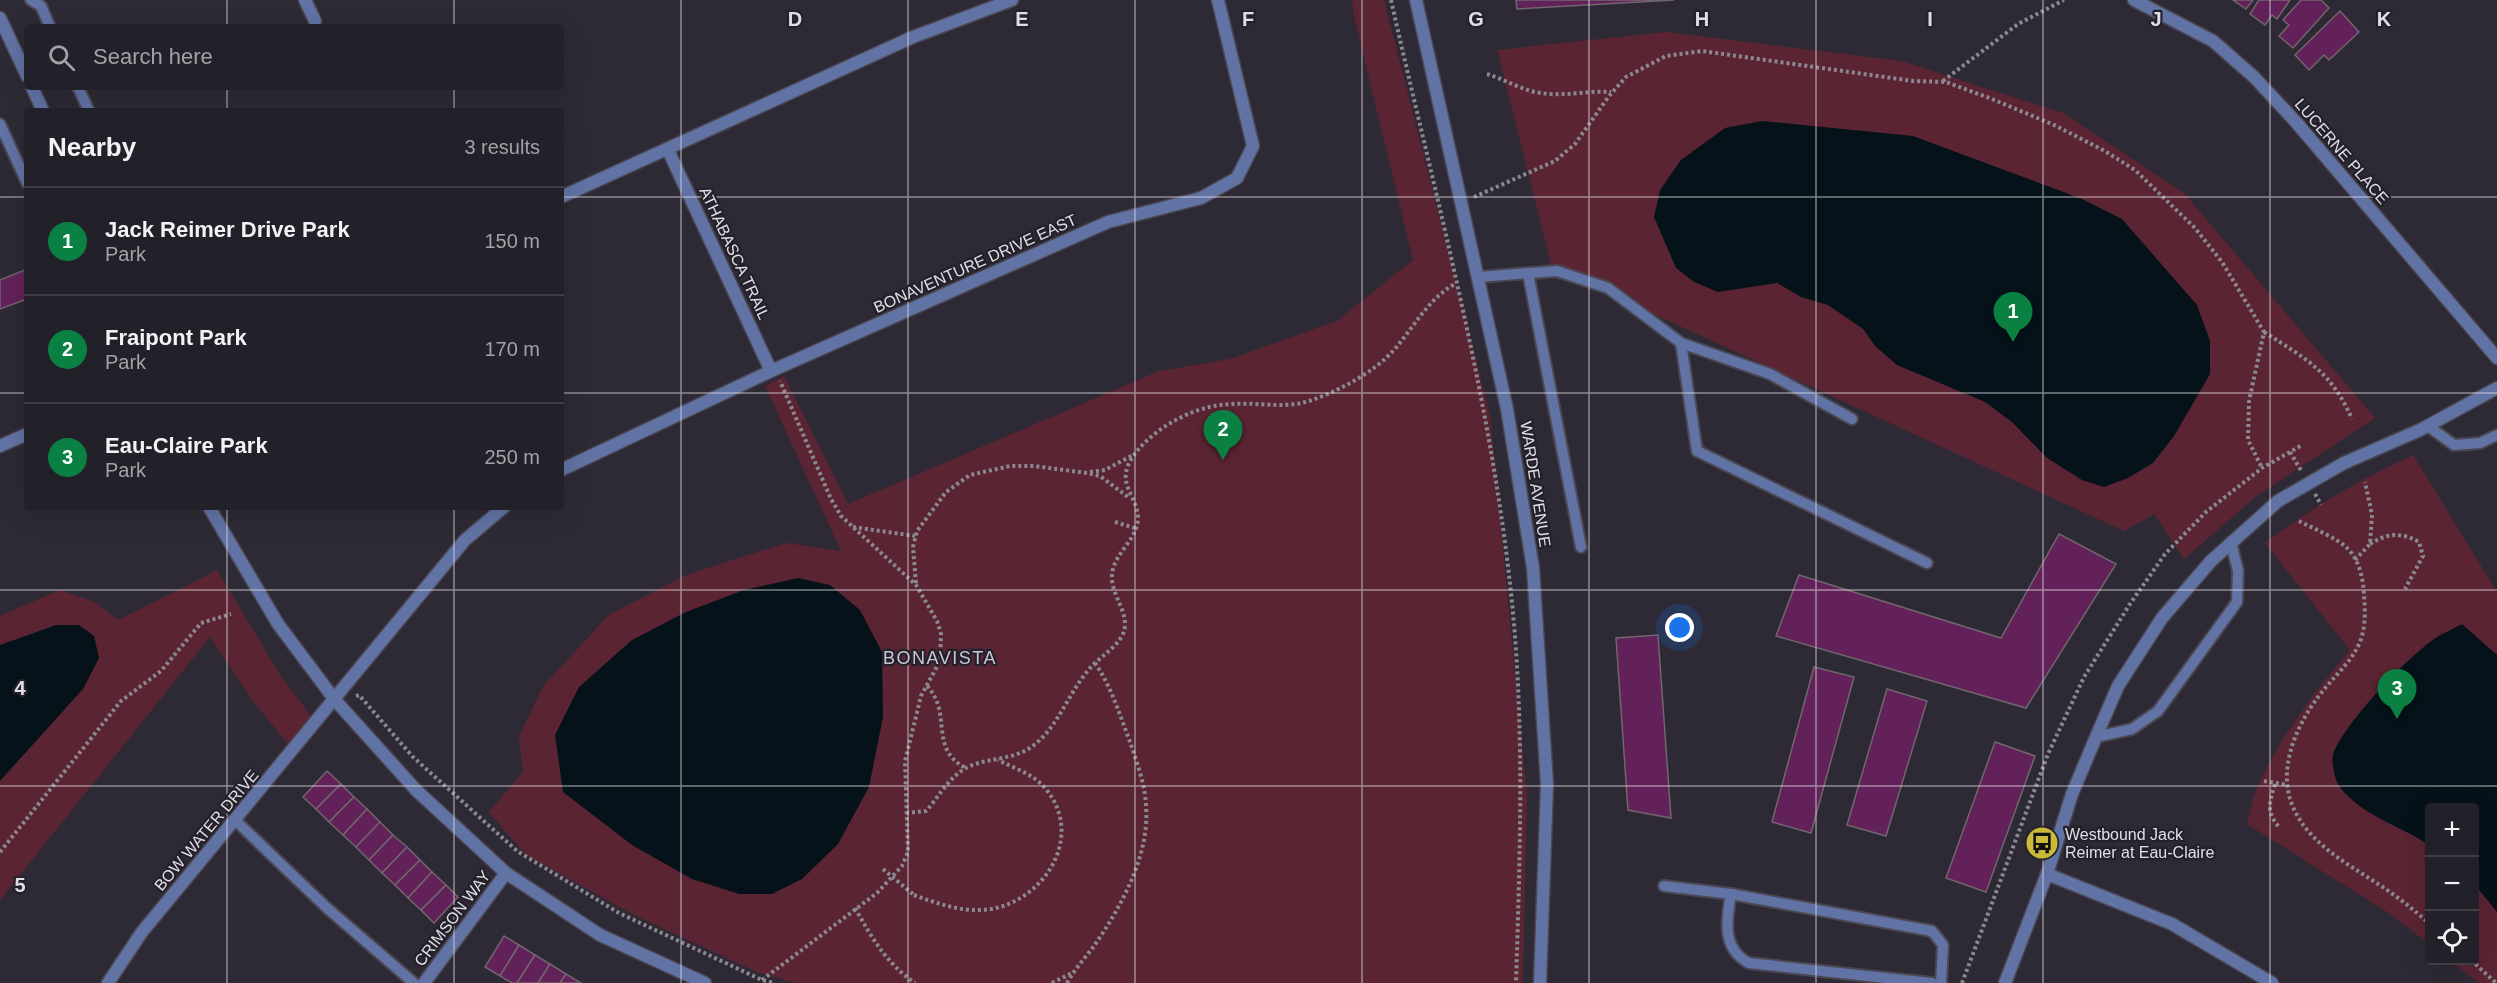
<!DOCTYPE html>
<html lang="en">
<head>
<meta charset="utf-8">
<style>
  :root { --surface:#222028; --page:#2e2d34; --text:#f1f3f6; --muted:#a2a3a8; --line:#3f3e45; --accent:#0b8043 }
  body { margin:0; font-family:Helvetica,sans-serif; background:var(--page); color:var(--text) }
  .controls { position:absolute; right:18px; bottom:18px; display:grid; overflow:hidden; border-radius:6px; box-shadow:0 6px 24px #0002 }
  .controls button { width:54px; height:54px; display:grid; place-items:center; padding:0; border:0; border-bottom:2px solid var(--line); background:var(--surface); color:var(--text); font:30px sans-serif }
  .you { position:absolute; left:1680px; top:628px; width:21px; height:21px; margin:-15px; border:4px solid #fff; border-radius:50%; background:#1a73e8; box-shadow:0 0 0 9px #1a73e833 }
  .badge { display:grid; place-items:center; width:39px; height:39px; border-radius:50%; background:var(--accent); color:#fff; font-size:20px; font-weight:700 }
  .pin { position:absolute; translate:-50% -50px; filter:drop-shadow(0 2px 3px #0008) }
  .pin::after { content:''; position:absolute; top:32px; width:21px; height:18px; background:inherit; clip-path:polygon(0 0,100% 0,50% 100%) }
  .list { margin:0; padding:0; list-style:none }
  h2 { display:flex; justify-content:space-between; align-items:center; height:78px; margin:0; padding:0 24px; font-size:26px }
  h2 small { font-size:20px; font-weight:400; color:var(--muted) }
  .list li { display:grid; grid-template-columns:39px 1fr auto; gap:18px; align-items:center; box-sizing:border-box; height:108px; padding:0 24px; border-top:2px solid var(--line) }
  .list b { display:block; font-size:22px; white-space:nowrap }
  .list p { margin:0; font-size:20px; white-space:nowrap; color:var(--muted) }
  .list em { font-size:20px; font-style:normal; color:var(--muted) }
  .icon { flex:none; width:33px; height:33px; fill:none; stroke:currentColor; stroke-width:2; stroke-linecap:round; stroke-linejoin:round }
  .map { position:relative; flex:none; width:2497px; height:983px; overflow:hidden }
  .search { position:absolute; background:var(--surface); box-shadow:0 6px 24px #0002; left:24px; top:24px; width:540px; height:66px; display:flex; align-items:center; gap:15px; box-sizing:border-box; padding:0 21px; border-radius:6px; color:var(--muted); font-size:22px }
  .panel { position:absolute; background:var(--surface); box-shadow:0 6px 24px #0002; left:24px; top:108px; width:540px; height:402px; border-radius:6px }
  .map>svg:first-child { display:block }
</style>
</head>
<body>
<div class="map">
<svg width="2497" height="983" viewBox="0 0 2497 983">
  <rect width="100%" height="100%" fill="#2e2a35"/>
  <g fill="#5b2433">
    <polygon points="1352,0 1384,0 1490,415 1527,796 1523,983 796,983 759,973 634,915 526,855 489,812 523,772 519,736 544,685 610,614 686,575 786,543 841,551 765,386 784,376 848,504 1159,371 1230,359 1337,321 1413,260 1354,16"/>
    <polygon points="1666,32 1901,61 2063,113 2184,193 2375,418 2258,495 2184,559 2154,514 2124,531 1552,267 1497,50"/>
    <path d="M 2413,455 L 2497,592 L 2497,983 L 2479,983 L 2450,961 L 2474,960 L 2474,808 L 2430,808 L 2429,944 L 2392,915 L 2247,824 C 2250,812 2252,799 2257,788 C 2277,741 2317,689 2350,650 L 2265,543 C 2313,507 2358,480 2413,455 Z"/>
    <polygon points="217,570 280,675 311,716 288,744 253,701 210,637 0,900 0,616 60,590 95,602 118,620"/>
  </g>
  <g fill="#06121a">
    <polygon points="1762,121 1913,136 2082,199 2122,219 2197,305 2210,341 2210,374 2174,436 2153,463 2128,478 2104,487 2082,480 2047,458 2012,422 1985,402 1897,365 1875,346 1863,329 1828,305 1801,297 1777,283 1718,292 1694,282 1676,268 1654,217 1660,190 1681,160 1725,128"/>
    <polygon points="798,578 830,585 860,610 882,652 883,717 869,787 838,844 802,879 772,894 739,894 692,879 632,845 563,792 555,735 579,687 632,640 686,612 744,590"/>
    <path d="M 2462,624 L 2497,655 L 2497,912 L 2475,885 L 2474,808 L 2430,808 L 2429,845 C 2401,826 2360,815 2339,786 C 2335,780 2331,761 2333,755 C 2343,724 2407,658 2434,639 C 2443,633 2453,629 2462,624 Z"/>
    <polygon points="56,625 79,625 94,636 99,658 83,689 0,781 0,645"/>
  </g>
  <g fill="#632159" stroke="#71656e" stroke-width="1.5">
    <polygon points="1516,0 1674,0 1517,9"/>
    <polygon points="2233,0 2253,0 2246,9"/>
    <polygon points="2259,0 2290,0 2277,19 2272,15 2265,25 2250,14"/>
    <polygon points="2301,0 2321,0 2329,8 2293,48 2279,36 2289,25 2283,20"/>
    <polygon points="2340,11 2359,32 2329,60 2324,55 2309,70 2295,55"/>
    <polygon points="27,269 27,299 0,309 0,280"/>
    <polygon points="2059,534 2116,564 2026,708 1776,636 1799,575 2001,638"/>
    <polygon points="1658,635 1671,818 1628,810 1616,638"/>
    <polygon points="1814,667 1854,677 1811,833 1772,822"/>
    <polygon points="1887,689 1927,701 1886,836 1847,825"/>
    <polygon points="1995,742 2035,756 1986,892 1946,878"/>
    <polygon points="327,771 341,784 316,809 303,797"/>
    <polygon points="341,784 354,797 329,822 316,809"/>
    <polygon points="354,797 367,809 343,835 329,822"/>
    <polygon points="367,809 380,822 356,847 343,835"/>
    <polygon points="380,822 393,835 369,860 356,847"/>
    <polygon points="393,835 407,847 382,873 369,860"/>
    <polygon points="407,847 420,860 395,885 382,873"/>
    <polygon points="420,860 432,872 408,898 395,885"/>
    <polygon points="432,872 446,885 421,910 408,898"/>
    <polygon points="446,885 458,897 434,923 421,910"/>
    <polygon points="504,936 519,945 500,976 485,967"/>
    <polygon points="519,945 535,955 517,983 512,983 500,976"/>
    <polygon points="535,955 550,964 538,983 517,983"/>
    <polygon points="550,964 566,974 560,983 538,983"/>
    <polygon points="566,974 581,983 560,983"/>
  </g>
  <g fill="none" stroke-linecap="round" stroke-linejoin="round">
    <defs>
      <g id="service">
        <polyline points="31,0 41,6 50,27"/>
        <polyline points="78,87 89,111"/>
        <polyline points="0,124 27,183"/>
        <polyline points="1528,273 1581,547"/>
        <polyline points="1478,277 1557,271 1608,288 1681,343 1697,451 1927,563"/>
        <polyline points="1681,343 1770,374 1852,419"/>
        <polyline points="2428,426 2454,445 2480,443 2497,435"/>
        <polyline points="2096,737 2132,729 2158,711 2237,602 2238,571 2231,542"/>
        <polyline points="236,821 327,908 414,983"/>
        <polyline points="1664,886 1731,894"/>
        <path d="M 1932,983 L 1749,963 C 1722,949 1726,921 1731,894 L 1932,931 L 1943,945 L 1941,983"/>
      </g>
      <g id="minor">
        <polyline points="305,0 315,21"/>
        <polyline points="2134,0 2213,41 2254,77 2295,121 2497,358"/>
        <polyline points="668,150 771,371"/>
        <polyline points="561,197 913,37 1012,0"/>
        <polyline points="0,446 27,434"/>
        <polyline points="561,470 771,371 1108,222 1201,198 1237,178 1253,146 1218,0"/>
        <polyline points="2047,874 2172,924 2272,983"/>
        <polyline points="108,983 142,932 465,540 504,507"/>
        <polyline points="424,983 506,873"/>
      </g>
      <g id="tertiary">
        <polyline points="1416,0 1507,409 1533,568 1547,784 1540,983"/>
        <polyline points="0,18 27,76"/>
        <polyline points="32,87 43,111"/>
        <polyline points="209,507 278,624 335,700 416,790 506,873 600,935 705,983"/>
        <polyline points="2005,983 2047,874 2072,794 2096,737 2118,686 2162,618 2211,561 2278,501 2344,463 2420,430 2497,388"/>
      </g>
    </defs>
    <use href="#service" stroke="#4a4751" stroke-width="14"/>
    <use href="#minor" stroke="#4a4751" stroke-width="15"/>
    <use href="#tertiary" stroke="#4a4751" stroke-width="15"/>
    <g stroke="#8b8891" stroke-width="4" stroke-dasharray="3 3" stroke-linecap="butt">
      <path d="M 1391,0 C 1435,196 1490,393 1511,593 C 1525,723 1520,853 1516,983"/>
      <path d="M 1487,74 C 1504,79 1523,91 1541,93 C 1565,97 1588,90 1611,92"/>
      <polyline points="1943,81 2018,24 2064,0"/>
      <polyline points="1474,197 1555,161 1575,144 1609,96 1626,77 1666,56 1702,51 1913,81 1946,82 1992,99 2054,125 2103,150 2135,170 2195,228 2222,262 2264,332 2249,401 2248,440 2262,468"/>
      <path d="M 2264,332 C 2306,359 2331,371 2352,419"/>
      <polyline points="2290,452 2302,472"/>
      <polyline points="1090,472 1105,470 1133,455"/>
      <polyline points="2315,494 2321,505"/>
      <path d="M 2299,521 C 2312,528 2337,538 2347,548 C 2359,559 2363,578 2364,594 C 2365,608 2366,625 2361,639 C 2354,659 2340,670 2327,686 C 2300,717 2275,766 2293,807 C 2311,849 2359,869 2394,895 C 2407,904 2418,914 2430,924"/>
      <polyline points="1115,522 1135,528"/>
      <polyline points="853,527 915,536"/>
      <path d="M 2370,544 C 2387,533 2401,532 2419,542 L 2423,556 L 2405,589"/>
      <polyline points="2355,560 2370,544 2372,515 2365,482"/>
      <polyline points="916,583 913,547 917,531 946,492 970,475 1010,466 1034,466 1087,473 1100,476 1128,497"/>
      <path d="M 927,686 C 953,713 928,749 966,768"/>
      <polyline points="356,696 359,695 413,757 517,851 619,913 762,980 774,983"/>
      <polyline points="2264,781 2287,785"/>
      <path d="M 2275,784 C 2269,803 2266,813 2280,828"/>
      <path d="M 906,813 L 926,811 C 938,798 949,777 966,768 C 987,757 1014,761 1034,745 C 1060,725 1070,688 1093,665 C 1103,655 1115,648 1122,636 C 1132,617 1114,600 1112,580 C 1110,555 1137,542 1138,519 C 1138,493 1111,483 1137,451 C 1160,424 1197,405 1232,404 C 1258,402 1283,409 1309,401 C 1339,391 1373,373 1394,350 C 1414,327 1428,299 1455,284"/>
      <polyline points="0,852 121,701 161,671 201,623 231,614"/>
      <path d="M 914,895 C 936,903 958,911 981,910 C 1040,908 1088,838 1045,788 C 1033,774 1014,768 998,760"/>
      <path d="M 855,908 C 872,938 886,963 915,983"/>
      <polyline points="2471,960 2496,983"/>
      <polyline points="762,980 877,893 902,866 908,852 905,761 921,696 940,661 941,634 937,621 916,585 841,516 831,499 780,381"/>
      <polyline points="1052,983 1074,972"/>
      <path d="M 1067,983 C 1074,970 1085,958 1094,946 C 1121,907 1150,855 1146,806 C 1145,783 1136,760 1129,739 C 1119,713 1111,686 1095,663"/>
      <polyline points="1962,983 2048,754 2084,677 2130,604 2165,554 2206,512 2262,468 2302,445"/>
    </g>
    <use href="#service" stroke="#6172a4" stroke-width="10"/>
    <use href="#minor" stroke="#6172a4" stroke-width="12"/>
    <use href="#tertiary" stroke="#6172a4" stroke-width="12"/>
    <polyline stroke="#8b8891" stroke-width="4" stroke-dasharray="3 3" stroke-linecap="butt" points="883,869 914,895"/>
  </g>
  <path fill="none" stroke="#e0dee5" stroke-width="1.5" stroke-opacity="0.55" d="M 227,0 L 227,27M 454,0 L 454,27M 681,0 L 681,983M 908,0 L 908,983M 1135,0 L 1135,983M 1362,0 L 1362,983M 1589,0 L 1589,983M 1816,0 L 1816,983M 2043,0 L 2043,983M 2270,0 L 2270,983M 227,87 L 227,111M 454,87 L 454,111M 0,197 L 27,197M 561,197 L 2497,197M 0,393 L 27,393M 561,393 L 2497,393M 227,507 L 227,983M 454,507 L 454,983M 0,590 L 2497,590M 0,786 L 2497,786"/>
  <defs>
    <symbol id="bus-disc" viewBox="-11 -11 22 22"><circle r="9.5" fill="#c9ba3a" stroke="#24212b"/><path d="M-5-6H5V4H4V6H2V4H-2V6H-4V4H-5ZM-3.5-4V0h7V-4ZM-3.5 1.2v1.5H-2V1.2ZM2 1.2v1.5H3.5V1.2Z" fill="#111"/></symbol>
  </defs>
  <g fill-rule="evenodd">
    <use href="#bus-disc" x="2023" y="824" width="38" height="38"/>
  </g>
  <g text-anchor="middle" stroke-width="4.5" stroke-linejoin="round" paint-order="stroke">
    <g font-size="16" fill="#e0dee5" stroke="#24212b">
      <text transform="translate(2342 151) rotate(49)" y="6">LUCERNE PLACE</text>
      <text transform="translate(735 253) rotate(65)" y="6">ATHABASCA TRAIL</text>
      <text transform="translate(975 263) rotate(-24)" y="6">BONAVENTURE DRIVE EAST</text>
      <text transform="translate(1536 484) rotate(81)" y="6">WARDE AVENUE</text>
      <text transform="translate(206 830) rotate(-50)" y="6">BOW WATER DRIVE</text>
      <text transform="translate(452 918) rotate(-53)" y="6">CRIMSON WAY</text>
    </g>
    <g font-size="16" fill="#e0dee5" stroke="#24212b" text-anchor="start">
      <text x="2065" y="840">Westbound Jack<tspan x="2065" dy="18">Reimer at Eau-Claire</tspan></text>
    </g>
    <g font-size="18" letter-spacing="1.5" fill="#cbc6d5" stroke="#24212b">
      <text x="940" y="664">BONAVISTA</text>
    </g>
  </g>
  <g font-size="20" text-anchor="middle" font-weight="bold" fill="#e0dee5" stroke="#24212b" stroke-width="4.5" stroke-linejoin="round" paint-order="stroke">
    <text x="795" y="26">D</text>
    <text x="1022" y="26">E</text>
    <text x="1248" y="26">F</text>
    <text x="1476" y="26">G</text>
    <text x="1702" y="26">H</text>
    <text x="1930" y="26">I</text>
    <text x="2156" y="26">J</text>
    <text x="2384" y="26">K</text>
    <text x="20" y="695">4</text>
    <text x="20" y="892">5</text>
  </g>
</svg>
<div class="controls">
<button>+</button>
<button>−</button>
<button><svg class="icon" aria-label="locate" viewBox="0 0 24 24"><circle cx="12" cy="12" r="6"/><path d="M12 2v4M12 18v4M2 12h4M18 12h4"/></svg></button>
</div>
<div class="you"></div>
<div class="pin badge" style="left:2013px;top:342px">1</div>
<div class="pin badge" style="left:1223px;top:460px">2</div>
<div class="pin badge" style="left:2397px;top:719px">3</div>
<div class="search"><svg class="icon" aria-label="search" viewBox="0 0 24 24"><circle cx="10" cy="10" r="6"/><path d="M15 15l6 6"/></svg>Search here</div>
<section class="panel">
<h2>Nearby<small>3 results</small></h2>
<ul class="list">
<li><span class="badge">1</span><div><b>Jack Reimer Drive Park</b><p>Park</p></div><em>150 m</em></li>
<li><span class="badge">2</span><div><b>Fraipont Park</b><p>Park</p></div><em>170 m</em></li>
<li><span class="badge">3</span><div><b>Eau-Claire Park</b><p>Park</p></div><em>250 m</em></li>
</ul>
</section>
</div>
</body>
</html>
